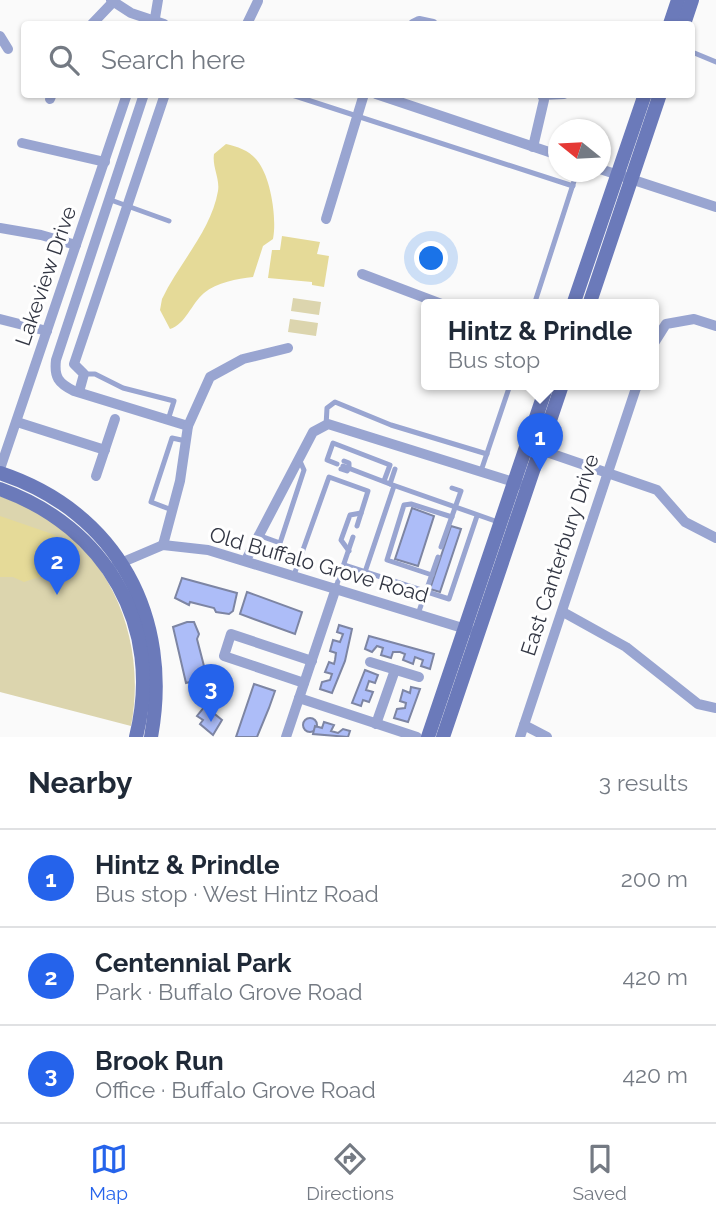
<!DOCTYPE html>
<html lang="en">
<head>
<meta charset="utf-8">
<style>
  :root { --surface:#fff; --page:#f2f2f3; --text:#1f2937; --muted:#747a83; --line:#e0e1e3; --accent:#2563eb }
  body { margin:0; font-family:Raleway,sans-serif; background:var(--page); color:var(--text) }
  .compass { position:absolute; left:548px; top:119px; width:63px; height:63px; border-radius:50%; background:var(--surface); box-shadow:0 2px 5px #0004; rotate:288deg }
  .you { position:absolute; left:432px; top:259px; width:24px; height:24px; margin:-18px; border:5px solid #fff; border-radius:50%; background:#1a73e8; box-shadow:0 0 0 10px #1a73e833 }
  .badge { display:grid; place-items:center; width:46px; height:46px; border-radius:50%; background:var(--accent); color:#fff; font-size:23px; font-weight:700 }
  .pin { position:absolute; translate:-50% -58px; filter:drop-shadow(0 2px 4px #0008) }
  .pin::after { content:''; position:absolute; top:37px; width:24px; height:21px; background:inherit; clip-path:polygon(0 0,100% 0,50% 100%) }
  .popup { position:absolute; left:421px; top:299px; width:238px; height:91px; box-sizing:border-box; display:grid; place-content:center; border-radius:7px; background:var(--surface); filter:drop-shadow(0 2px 5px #0005); font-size:23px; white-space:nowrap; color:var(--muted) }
  .popup b { font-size:26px; color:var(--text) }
  .popup::after { content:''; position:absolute; left:50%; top:100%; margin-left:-14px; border:14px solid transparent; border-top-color:var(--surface) }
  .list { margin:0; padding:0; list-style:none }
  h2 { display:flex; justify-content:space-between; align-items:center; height:91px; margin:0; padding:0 28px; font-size:30px }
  h2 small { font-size:23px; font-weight:400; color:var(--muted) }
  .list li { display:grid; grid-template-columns:46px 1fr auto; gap:21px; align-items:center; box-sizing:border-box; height:98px; padding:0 28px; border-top:2px solid var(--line) }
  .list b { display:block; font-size:26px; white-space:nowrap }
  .list p { margin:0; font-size:23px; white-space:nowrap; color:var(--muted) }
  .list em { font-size:23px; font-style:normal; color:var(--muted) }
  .icon { flex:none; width:38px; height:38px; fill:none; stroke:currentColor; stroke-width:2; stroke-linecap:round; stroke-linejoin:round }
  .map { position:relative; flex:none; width:716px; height:737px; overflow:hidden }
  .search { position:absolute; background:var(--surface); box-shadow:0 2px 5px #0004; left:21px; right:21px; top:21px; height:77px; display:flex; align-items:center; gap:18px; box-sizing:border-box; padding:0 24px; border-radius:7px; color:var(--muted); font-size:26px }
  .sheet { height:385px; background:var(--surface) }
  nav { display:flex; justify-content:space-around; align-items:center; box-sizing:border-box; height:98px; border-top:2px solid var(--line); background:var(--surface); font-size:19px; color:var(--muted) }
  nav a { display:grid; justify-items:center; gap:4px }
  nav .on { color:var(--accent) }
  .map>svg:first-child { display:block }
</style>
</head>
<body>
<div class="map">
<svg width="716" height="737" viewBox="0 0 716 737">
  <rect width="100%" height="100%" fill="#fafafa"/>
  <g fill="#dcd5ae">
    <polygon points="293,298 321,302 319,315 291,311"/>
    <polygon points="290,319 318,323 316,336 288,332"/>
    <path d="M 0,496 C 16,503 35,508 49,518 C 117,565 146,647 131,726 L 0,692 Z"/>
  </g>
  <g fill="#e5da98">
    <path d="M 226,144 C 239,147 251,151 259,163 C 271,180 277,219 273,239 L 263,246 L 253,277 C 237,279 217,282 204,293 C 191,304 186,324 170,329 L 160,310 L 162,299 C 179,263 211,231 218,191 C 220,178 212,167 214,154 Z"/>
    <polygon points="282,236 320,242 317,254 329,256 324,287 312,285 312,282 268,278 272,250 280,250"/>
    <polygon points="0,516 55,535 57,550 45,575 24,582 13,577 0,577"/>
  </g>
  <g fill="#adbdf8" stroke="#7d85a3" stroke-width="2">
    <polygon points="412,508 434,516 418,566 395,559"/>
    <polygon points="451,526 461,529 440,592 430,589"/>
    <polygon points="182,578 237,593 233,611 229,614 216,612 214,608 190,602 189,605 175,598"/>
    <polygon points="247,592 302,612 295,634 240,614"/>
    <polygon points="187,622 194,622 199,634 197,639 211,693 193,697 190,682 186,683 173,627"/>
    <polygon points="339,625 352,629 345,661 332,693 320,689 322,682 330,680 332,674 325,672 329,662 334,664 335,660 336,653 330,651 333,640 340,642 343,634 337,632"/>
    <polygon points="369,636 434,654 430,669 421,666 423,660 415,657 413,664 403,660 405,654 400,652 393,652 391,658 381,655 383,648 377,646 372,652 365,649"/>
    <polygon points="365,670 378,675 375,683 369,681 366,690 373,692 369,702 363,700 361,706 352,703"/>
    <polygon points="254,684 275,691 269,708 257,737 236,737"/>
    <polygon points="411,687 420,689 408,722 394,718 397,709 405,708 406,703 400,701 403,690 410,693"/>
    <polygon points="205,706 222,720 213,735 200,724 203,720 197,716"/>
    <circle cx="310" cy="725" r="7"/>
    <polygon points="324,722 334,725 331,731 338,733 343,729 350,731 348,737 313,734 315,726 322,728"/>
  </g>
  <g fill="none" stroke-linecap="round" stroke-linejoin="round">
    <g stroke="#99a5d1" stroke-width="5">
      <polyline points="692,52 716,62"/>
      <polyline points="289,94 573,186"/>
      <polyline points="108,199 169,221"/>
      <polyline points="534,305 577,172"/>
      <polyline points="84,374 95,374 123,388 174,401 168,420"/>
      <polyline points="326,426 327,408 335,402 391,425 487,454"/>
      <polyline points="337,464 327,460 333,443 390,465 384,481"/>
      <polyline points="343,466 390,484 395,469"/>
      <polyline points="341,469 347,471 349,468 349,463 344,461"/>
      <polyline points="481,471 510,385"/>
      <polyline points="390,484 498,522"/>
      <polyline points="172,510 151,502 172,438 186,441"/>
      <polyline points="258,535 280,543 304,470 299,459"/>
      <polyline points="441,547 461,491 452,488"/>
      <polyline points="349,551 341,540 350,515 361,513"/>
      <polyline points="344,565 449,599 477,516"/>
      <polyline points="365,572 394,486"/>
      <polyline points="294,575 329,477 368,491 357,526"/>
      <polyline points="432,575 387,560 404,505 411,504 452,517"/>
      <polyline points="336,587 353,537"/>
      <polyline points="418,614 438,557"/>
    </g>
    <g stroke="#99a5d1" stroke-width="10">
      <polyline points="111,0 131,13 164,24"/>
      <polyline points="92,24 113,2"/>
      <polyline points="154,24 158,0"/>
      <polyline points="247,24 258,1"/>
      <polyline points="413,24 419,21 433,24"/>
      <polyline points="0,36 8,49"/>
      <path d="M 144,94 L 56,360 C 54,377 58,383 74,391 L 188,426"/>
      <polyline points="376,94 558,155"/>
      <polyline points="542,95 564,94"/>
      <polyline points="50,99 52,94"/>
      <polyline points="22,143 105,162"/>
      <polyline points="533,147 544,100 542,94"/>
      <polyline points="600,169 716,207"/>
      <polyline points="326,219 364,94"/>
      <polyline points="0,228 41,235 76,245"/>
      <polyline points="362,274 444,305"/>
      <polyline points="0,319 47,331"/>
      <polyline points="654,343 666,324 694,319 716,326"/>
      <polyline points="79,392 84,374 74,364 165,94"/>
      <polyline points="17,422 105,450"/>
      <polyline points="535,448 657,490 685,522 716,538"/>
      <polyline points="0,469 127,94"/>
      <polyline points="96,476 115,419"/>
      <polyline points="163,545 180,481 188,426 210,377 243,359 288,348"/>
      <polyline points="246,560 313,432 328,424 520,484"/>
      <polyline points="116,565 163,545 208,550 469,630"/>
      <polyline points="563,612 626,647 698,704 716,708"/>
      <polyline points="370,662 419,677"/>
      <polyline points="304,683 224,656 231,634 312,661"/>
      <polyline points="299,698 417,737"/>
      <polyline points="376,724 395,670"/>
      <polyline points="524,725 547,737"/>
      <polyline points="286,737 336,588"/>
      <polyline points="520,737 637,385"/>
    </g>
    <g stroke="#6b7aba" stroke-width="14">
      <polyline points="670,24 678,0"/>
      <polyline points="684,24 692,0"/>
      <polyline points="573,305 645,94"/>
      <polyline points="589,305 660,94"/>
      <path d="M 0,473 C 118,512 173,618 151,737"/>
      <path d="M 0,489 C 106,527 164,626 136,737"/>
      <polyline points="428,737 547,385"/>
      <polyline points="443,737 562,385"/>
    </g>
  </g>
  <g text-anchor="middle" stroke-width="6" stroke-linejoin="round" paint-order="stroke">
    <g font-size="21" fill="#333744" stroke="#fff">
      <text transform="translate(46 276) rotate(-71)" y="7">Lakeview Drive</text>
      <text transform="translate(560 555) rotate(-72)" y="7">East Canterbury Drive</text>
      <text transform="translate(319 565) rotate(16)" y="7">Old Buffalo Grove Road</text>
    </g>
  </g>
</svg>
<svg class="compass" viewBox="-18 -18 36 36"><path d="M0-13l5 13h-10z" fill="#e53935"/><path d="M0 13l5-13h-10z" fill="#747a83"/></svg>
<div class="you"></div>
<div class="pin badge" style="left:540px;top:471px">1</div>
<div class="popup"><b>Hintz &amp; Prindle</b>Bus stop</div>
<div class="pin badge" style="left:57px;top:595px">2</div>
<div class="pin badge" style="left:211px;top:722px">3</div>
<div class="search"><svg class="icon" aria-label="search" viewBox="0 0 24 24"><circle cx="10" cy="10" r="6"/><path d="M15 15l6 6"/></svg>Search here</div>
</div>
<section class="sheet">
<h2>Nearby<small>3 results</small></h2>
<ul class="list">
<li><span class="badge">1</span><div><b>Hintz &amp; Prindle</b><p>Bus stop · West Hintz Road</p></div><em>200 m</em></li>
<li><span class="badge">2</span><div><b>Centennial Park</b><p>Park · Buffalo Grove Road</p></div><em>420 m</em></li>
<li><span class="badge">3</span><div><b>Brook Run</b><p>Office · Buffalo Grove Road</p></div><em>420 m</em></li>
</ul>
</section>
<nav>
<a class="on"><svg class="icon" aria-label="map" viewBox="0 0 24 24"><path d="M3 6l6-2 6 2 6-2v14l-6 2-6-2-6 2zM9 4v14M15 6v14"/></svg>Map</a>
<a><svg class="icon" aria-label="directions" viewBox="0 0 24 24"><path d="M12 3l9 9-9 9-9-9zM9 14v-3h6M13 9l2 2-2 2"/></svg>Directions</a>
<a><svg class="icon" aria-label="saved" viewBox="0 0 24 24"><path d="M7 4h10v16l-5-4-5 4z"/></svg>Saved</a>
</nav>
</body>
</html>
